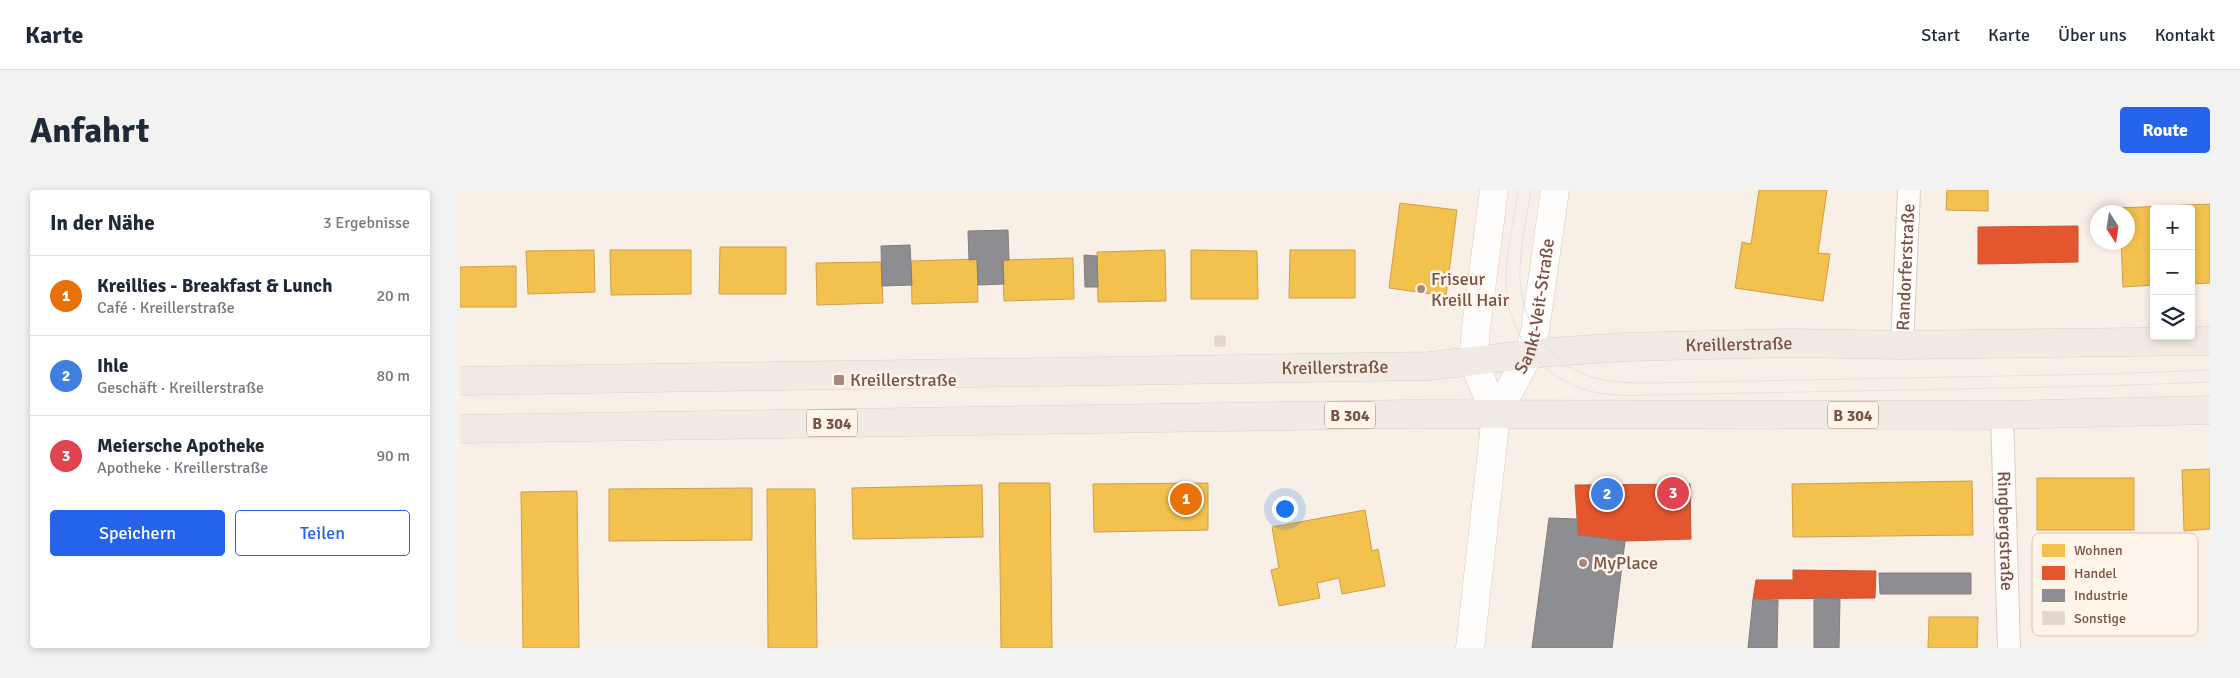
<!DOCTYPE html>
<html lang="de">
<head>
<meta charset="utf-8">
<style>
  :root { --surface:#fff; --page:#f2f2f3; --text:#1f2937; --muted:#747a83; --line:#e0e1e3; --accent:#2563eb }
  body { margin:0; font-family:Signika,sans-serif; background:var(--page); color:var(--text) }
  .controls { position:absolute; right:15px; top:15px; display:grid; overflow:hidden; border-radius:5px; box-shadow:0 2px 8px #0003 }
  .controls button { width:45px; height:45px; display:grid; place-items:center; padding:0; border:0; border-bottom:1px solid var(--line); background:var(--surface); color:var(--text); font:25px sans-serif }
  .compass { position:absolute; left:1630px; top:15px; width:45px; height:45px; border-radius:50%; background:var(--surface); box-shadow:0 2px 8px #0003; rotate:168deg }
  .you { position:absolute; left:824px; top:318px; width:18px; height:18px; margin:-12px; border:4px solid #fff; border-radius:50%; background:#1a73e8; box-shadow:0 0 0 8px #1a73e833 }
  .badge { display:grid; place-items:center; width:32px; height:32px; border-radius:50%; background:var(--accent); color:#fff; font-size:16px; font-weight:700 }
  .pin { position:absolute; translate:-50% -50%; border:2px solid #fff; box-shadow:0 1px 5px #0006 }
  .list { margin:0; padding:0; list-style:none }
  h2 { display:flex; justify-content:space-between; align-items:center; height:65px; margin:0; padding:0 20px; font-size:21px }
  h2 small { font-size:16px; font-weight:400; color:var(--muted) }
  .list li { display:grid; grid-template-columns:32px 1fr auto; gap:15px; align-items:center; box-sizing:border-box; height:80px; padding:0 20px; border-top:1px solid var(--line) }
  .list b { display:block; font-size:19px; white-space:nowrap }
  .list p { margin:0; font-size:16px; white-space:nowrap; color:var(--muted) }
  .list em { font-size:16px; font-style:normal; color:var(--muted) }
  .actions { display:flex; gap:10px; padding:15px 20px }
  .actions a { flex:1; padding:11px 0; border:1px solid var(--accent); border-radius:5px; text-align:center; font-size:18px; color:var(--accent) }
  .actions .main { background:var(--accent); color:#fff }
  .icon { flex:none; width:28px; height:28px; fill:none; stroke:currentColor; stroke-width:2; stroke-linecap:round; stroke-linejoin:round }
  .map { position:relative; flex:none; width:1750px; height:458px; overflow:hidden; border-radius:5px }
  header { display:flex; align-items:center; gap:30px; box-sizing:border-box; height:70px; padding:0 25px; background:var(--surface); border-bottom:1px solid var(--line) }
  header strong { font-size:24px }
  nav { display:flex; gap:28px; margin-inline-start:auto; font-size:18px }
  .intro { display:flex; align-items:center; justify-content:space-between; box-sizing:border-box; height:120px; padding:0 30px }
  h1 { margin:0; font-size:35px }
  .button { padding:12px 22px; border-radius:5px; background:var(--accent); color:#fff; font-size:18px; font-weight:700 }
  main { display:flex; gap:30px; padding:0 30px }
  aside { flex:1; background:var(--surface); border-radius:5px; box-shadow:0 2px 8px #0003 }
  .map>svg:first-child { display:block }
</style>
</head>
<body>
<header>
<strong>Karte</strong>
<nav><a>Start</a><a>Karte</a><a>Über uns</a><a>Kontakt</a></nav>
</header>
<div class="intro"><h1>Anfahrt</h1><a class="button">Route</a></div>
<main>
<aside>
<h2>In der Nähe<small>3 Ergebnisse</small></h2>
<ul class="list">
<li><span class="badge" style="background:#e8710a">1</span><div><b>Kreillies - Breakfast &amp; Lunch</b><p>Café · Kreillerstraße</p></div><em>20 m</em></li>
<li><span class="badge" style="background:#3f7fe0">2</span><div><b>Ihle</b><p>Geschäft · Kreillerstraße</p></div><em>80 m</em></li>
<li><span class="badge" style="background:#e0444e">3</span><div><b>Meiersche Apotheke</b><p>Apotheke · Kreillerstraße</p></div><em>90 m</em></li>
</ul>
<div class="actions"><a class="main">Speichern</a><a>Teilen</a></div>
</aside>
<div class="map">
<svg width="1750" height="458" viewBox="0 0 1750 458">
  <rect width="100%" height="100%" fill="#f8f0e7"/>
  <g fill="#f2c14e" stroke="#cda04b">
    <polygon points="1299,0 1367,0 1358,63 1370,64 1363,111 1275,98 1282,52 1291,54"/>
    <polygon points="1487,0 1528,0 1528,21 1486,20"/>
    <polygon points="940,13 997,20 986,106 929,98"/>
    <polygon points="1750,14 1750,93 1731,94 1731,19 1694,19 1694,95 1663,97 1661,52 1668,52 1668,22 1660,22 1659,18"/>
    <polygon points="260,57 326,57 326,104 259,104"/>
    <polygon points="134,60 135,102 68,104 66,61"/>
    <polygon points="150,60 231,60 231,104 151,105"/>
    <polygon points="705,60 706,111 638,112 637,62"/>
    <polygon points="731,60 797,61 798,109 731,109"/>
    <polygon points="830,60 895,60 895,108 829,108"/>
    <polygon points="613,68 614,109 544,111 543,70"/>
    <polygon points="517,69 518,112 452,114 451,71"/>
    <polygon points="421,72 423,113 357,115 356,73"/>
    <polygon points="56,76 56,117 0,117 0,77"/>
    <polygon points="1750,279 1750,339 1724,341 1722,280"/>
    <rect x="1577" y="288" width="97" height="52"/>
    <polygon points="1512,291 1513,345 1333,347 1332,294"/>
    <polygon points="539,293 590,293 592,458 541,458"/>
    <polygon points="748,293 748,340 634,342 633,294"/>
    <polygon points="522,295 523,347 393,349 392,298"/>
    <polygon points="292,298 292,350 149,351 149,299"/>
    <polygon points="307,299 355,299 357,458 308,458"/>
    <polygon points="117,301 119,458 63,458 61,302"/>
    <polygon points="905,320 912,361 918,359 925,396 882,404 879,388 857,393 860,408 819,416 811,380 819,378 812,337"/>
    <polygon points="1469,427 1518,427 1517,458 1468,458"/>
  </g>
  <g fill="#e4572e" stroke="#c45635">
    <polygon points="1618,36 1618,72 1518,74 1518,37"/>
    <polygon points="1230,294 1231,349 1165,351 1118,345 1115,295"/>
    <polygon points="1333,380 1416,381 1415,408 1293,409 1296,390 1333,390"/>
  </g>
  <g fill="#8d8d92" stroke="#877b7b">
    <polygon points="548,40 549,70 543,70 544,94 518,95 517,69 509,70 508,41"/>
    <polygon points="450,55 452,95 422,96 421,56"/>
    <polygon points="624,65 637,66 638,97 625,97"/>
    <polygon points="1089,328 1117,329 1118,345 1165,351 1152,458 1072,458"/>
    <polygon points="1419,383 1511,383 1511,404 1420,404"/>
    <polygon points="1354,408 1380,409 1379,458 1354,458"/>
    <polygon points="1293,409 1318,410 1317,458 1288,458"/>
  </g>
  <rect fill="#e4d7cf" stroke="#e1d2c9" x="755" y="146" width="10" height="10"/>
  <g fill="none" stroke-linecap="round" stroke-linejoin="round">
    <defs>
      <g id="street">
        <path id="s1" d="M 1442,155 L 1449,0"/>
        <path id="s2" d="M 1542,225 L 1549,458"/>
      </g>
      <g id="secondary">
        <polyline points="1034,0 1016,138 1013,171 1036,225"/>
        <path id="s3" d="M 1010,458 L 1036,225 L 1069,164 L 1075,141 L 1095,0"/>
      </g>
      <g id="primary">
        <path id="s4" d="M 0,191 L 970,176 L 1090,162 L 1165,157 L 1331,153 L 1442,155 L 1750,151"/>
        <polyline points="0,239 947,224 1542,225 1750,220"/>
      </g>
    </defs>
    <use href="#street" stroke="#d9cdc5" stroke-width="24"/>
    <use href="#secondary" stroke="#d8cbc3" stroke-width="29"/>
    <use href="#primary" stroke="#dacdc6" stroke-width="29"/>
    <use href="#street" stroke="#fefdfb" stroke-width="22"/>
    <use href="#secondary" stroke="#fefdfb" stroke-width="28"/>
    <use href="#primary" stroke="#f2ebe4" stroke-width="28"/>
    <g stroke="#e4e1e4" stroke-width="1">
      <path d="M 1058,0 C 1054,30 1046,61 1046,91 C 1046,140 1078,186 1126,200 C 1147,206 1169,206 1190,205 L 1645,196 L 1750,192"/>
      <path d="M 1071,0 C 1067,27 1060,56 1060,83 C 1059,126 1085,171 1126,185 C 1147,193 1169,193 1190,193 L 1645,184 L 1750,180"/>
    </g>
  </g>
  <g fill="#a5897e" stroke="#fff4e9" stroke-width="2">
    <circle cx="961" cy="99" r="5"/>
    <rect x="373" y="184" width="12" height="12" rx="2.5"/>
    <circle cx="1123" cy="373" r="5"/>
  </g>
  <g text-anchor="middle" stroke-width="5" stroke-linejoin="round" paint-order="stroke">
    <g fill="#fff4e9" stroke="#a08376" stroke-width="1">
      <rect x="865" y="211.5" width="50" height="27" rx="4"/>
      <rect x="1368" y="211.5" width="50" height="27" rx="4"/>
      <rect x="347" y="219.5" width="50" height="27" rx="4"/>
    </g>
    <g font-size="16" font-weight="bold" fill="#785245">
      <text x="890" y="231">B 304</text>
      <text x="1393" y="231">B 304</text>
      <text x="372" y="239">B 304</text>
    </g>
    <g font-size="18" fill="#785245" stroke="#fff4e9">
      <text dy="6" stroke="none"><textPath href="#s1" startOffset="78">Randorferstraße</textPath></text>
      <text dy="6" stroke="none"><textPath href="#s3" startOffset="352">Sankt-Veit-Straße</textPath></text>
      <text dy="6" stroke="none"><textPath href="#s4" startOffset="1280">Kreillerstraße</textPath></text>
      <text dy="6" stroke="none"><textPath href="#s4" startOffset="875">Kreillerstraße</textPath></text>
      <text dy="6" stroke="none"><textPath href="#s2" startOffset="116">Ringbergstraße</textPath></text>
    </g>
    <g font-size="18" fill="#785245" stroke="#fff4e9" text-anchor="start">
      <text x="971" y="95">Friseur<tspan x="971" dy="21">Kreill Hair</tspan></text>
      <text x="390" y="196">Kreillerstraße</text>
      <text x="1133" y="379">MyPlace</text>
    </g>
  </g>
  <rect x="1572" y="343" width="166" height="103" rx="8" fill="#fff4e9" stroke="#d6c3b8" stroke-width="1"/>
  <rect x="1582" y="354" width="23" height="13" fill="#f2c14e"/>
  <rect x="1582" y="376" width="23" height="14" fill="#e4572e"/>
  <rect x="1582" y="399" width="23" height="13" fill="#8d8d92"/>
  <rect x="1582" y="421" width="23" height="14" fill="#e4d7cf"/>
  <g font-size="14" fill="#785245">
    <text x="1614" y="365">Wohnen</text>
    <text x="1614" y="388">Handel</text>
    <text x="1614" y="410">Industrie</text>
    <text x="1614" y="433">Sonstige</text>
  </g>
</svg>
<div class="controls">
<button>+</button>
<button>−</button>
<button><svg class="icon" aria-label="layers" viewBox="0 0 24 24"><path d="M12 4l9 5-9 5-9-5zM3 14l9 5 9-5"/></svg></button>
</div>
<svg class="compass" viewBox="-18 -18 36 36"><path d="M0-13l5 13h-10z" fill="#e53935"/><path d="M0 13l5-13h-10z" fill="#747a83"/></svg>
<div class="you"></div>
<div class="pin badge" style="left:726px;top:309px;background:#e8710a">1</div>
<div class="pin badge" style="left:1147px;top:304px;background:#3f7fe0">2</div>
<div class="pin badge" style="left:1213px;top:303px;background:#e0444e">3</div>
</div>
</main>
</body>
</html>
